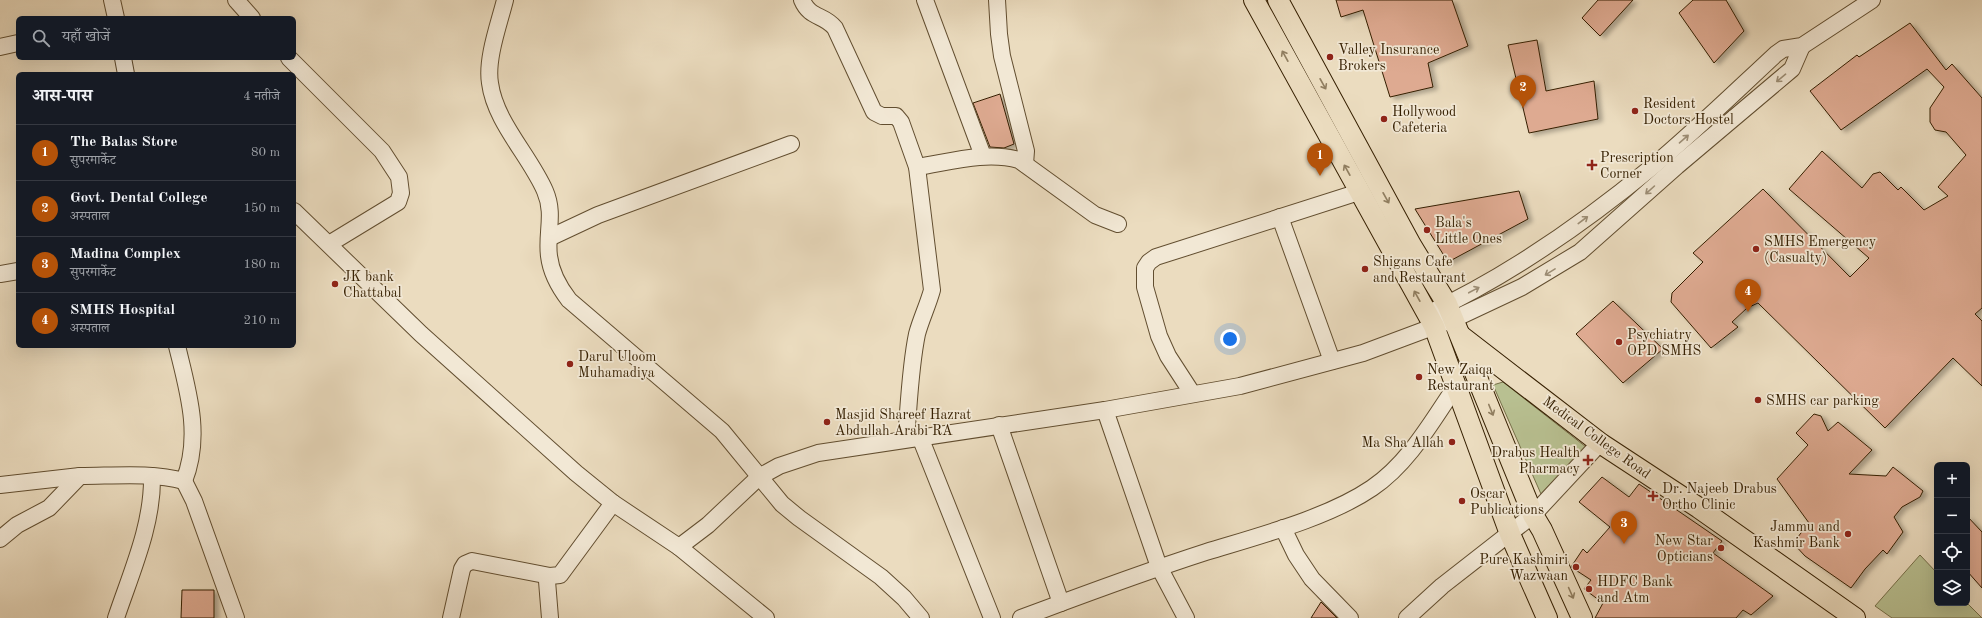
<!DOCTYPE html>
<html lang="hi">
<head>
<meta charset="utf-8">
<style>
  :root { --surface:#171b24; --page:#242831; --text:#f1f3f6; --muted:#9ea1a6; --line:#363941; --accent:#b45309 }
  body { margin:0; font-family:"Old Standard TT","Noto Serif Devanagari",serif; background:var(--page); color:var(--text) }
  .controls { position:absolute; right:12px; bottom:12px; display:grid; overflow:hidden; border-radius:6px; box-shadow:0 4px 16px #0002 }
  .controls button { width:36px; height:36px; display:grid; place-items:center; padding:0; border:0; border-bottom:1px solid var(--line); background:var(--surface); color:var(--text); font:20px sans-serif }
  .you { position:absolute; left:1230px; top:339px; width:14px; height:14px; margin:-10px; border:3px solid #fff; border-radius:50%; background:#1a73e8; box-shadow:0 0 0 6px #1a73e833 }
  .badge { display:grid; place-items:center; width:26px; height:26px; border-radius:50%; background:var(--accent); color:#fff; font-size:13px; font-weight:700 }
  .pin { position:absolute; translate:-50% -33px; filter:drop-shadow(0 1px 2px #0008) }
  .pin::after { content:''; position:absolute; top:21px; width:14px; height:12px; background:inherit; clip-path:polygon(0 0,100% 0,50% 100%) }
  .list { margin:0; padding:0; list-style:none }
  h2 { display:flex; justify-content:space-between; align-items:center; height:52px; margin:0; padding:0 16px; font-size:17px }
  h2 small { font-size:13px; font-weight:400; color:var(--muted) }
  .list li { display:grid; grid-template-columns:26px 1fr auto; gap:12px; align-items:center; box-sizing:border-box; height:56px; padding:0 16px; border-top:1px solid var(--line) }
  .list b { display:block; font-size:15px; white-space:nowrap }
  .list p { margin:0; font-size:13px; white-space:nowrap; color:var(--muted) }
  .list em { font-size:13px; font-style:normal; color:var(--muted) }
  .icon { flex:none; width:22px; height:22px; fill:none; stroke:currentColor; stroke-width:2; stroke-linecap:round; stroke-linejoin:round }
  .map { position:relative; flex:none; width:1982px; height:618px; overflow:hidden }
  .search { position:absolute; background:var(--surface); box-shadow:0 4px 16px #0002; left:16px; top:16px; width:280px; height:44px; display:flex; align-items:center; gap:10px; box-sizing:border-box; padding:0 14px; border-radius:6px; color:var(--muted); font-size:15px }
  .panel { position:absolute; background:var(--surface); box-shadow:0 4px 16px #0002; left:16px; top:72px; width:280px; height:276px; border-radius:6px }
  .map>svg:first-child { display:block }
</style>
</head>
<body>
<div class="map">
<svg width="1982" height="618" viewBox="0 0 1982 618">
  <defs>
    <filter id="shadow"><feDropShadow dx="4.5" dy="2.5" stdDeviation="2" flood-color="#0004"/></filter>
  </defs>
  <rect width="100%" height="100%" fill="#ebdcbf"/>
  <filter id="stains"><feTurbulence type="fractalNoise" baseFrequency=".005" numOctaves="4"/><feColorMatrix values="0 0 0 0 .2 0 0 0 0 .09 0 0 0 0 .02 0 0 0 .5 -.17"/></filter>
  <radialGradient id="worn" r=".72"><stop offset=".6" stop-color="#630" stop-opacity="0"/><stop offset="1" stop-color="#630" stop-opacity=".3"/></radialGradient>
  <g fill="#b8c091" stroke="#767049">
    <polygon points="1503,382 1586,447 1541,494 1493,385"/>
    <polygon points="1920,555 1937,573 1937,603 1967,603 1982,618 1892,618 1875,606"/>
  </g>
  <g fill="#deaa91" stroke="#351f01" filter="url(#shadow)">
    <polygon points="1336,0 1452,0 1468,46 1428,63 1433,87 1390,97 1363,10 1341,17"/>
    <polygon points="1598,0 1633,0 1600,36 1582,18"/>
    <polygon points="1693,0 1726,0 1744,31 1714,63 1679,13"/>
    <polygon points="1910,23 1946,70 1952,64 1982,98 1982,308 1975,314 1982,321 1982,386 1953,358 1885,428 1758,303 1747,308 1732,322 1738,327 1711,348 1671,302 1672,293 1703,262 1693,253 1763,189 1850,277 1869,258 1789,189 1822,151 1862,188 1873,174 1880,172 1898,190 1901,187 1924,210 1948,196 1938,187 1966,155 1946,132 1935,130 1930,122 1930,108 1944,87 1927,69 1841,130 1810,91 1857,55 1859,57"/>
    <polygon points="1537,40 1546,91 1594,81 1598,119 1529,133 1508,45"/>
    <polygon points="1000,94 1014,144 1004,148 990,147 973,103"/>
    <polygon points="1519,191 1528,219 1448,262 1415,209"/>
    <polygon points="1613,301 1663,349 1623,383 1576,334"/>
    <polygon points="1814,414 1821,416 1828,431 1838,422 1872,450 1849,474 1886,476 1893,467 1923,491 1920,497 1902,507 1894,517 1903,532 1887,554 1883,550 1865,569 1851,588 1805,556 1793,543 1809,523 1777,479 1808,445 1796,433"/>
    <polygon points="1602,477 1629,497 1639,484 1722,541 1713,553 1773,596 1751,615 1743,610 1736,618 1595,618 1603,603 1584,589 1591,580 1571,567 1583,549 1587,553 1610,527 1579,502"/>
    <polygon points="1967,516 1982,532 1982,588 1967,571"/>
    <polygon points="182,590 214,590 214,618 181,618"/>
    <polygon points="1321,602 1337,618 1311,618"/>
  </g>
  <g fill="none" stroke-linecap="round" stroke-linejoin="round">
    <defs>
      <g id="minor">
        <polyline points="112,0 116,18"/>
        <polyline points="236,0 252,18"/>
        <path d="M 505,0 C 499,24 486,59 490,83 C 495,122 530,156 545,191 C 555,214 546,233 549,256 C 551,273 559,287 569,300 L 722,431 L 782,504 L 799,518 L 881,577 L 904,598 L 921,618"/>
        <path d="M 802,0 C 810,19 824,14 835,28 L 874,112 L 882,116 L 896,116 L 901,122 L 917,167 L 932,290 C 928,305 921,319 917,334 C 910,368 909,404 906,439"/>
        <polyline points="925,0 983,156"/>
        <polyline points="997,0 999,34 1002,56 1026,151 1025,164"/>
        <polyline points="0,47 18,43"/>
        <polyline points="123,58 126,74"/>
        <polyline points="289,58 382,151 399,177 401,193 398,202 329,244"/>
        <path d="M 917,167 C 950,162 986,151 1019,160 L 1095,215 L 1118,224"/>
        <polyline points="294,211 421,334 576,473 613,503 679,547 708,525 759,477 779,466 818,453 1105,410 1240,386 1363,353 1454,319 1522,287 1580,252 1677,166 1792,69 1802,46"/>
        <polyline points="1280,217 1332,361"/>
        <polyline points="549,238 598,215 791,144"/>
        <polyline points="0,274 18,271"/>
        <path d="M 1427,314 C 1508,276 1583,224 1652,167 C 1695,131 1735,92 1776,54 L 1783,49 L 1802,46 L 1872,0"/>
        <polyline points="1192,393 1168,356 1159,336 1145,287 1145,268 1149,262 1156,257 1359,192"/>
        <polyline points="1105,410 1159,567 1186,618"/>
        <polyline points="999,425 1061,603"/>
        <polyline points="920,437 992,618"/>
        <polyline points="184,481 194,501 236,618"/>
        <polyline points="0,485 80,476"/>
        <polyline points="1283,528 1296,555 1312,579 1350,618"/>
        <path d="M 0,539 L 17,525 L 49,508 L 80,476 C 114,476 151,472 184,481 C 202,436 188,391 177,346"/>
        <polyline points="679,547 766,618"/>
        <polyline points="550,576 547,581 550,618"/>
        <path d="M 116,618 C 131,573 153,525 152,476"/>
        <polyline points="451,618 462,569 465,564 472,561 550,576 560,575 613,503"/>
        <path d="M 1021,618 C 1082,595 1144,572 1206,552 C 1258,536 1328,518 1372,488 C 1409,463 1432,421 1456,386"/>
        <polyline points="1407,618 1442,586 1533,515 1600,443"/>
      </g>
      <g id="major">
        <polyline points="1254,0 1434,326 1510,534 1547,618"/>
        <polyline points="1278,0 1411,245 1447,304 1533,515 1542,530 1582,618"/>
        <polyline points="1461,336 1600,443 1699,508 1855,618"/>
      </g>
    </defs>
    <use href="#minor" stroke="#624e30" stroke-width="18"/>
    <use href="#major" stroke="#351f01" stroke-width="22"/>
    <use href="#minor" stroke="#f2e8d5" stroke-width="16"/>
    <use href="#major" stroke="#ebdcbf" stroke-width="20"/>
  </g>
  <defs><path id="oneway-shaft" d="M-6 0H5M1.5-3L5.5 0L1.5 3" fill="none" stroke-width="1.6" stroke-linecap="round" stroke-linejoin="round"/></defs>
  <g stroke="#907e60">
    <use href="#oneway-shaft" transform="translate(1285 56) rotate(-119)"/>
    <use href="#oneway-shaft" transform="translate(1323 84) rotate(61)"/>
    <use href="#oneway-shaft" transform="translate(1347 170) rotate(-119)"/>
    <use href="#oneway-shaft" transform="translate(1386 198) rotate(61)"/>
    <use href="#oneway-shaft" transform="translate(1417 296) rotate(-119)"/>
    <use href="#oneway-shaft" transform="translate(1491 410) rotate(68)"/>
    <use href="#oneway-shaft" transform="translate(1571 593) rotate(66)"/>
  </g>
  <g stroke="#9d8e76">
    <use href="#oneway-shaft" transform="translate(1781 78) rotate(140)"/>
    <use href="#oneway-shaft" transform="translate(1684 139) rotate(-41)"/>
    <use href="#oneway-shaft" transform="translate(1650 190) rotate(138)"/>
    <use href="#oneway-shaft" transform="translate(1583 220) rotate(-37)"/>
    <use href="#oneway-shaft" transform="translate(1550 272) rotate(148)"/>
    <use href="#oneway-shaft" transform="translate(1474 290) rotate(-28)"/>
  </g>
  <g fill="#8f2418" stroke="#f2e8d5" stroke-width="1.5">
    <circle cx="1330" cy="57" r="4"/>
    <circle cx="1635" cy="111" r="4"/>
    <circle cx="1384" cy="119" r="4"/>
    <path d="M1590 159h4v4h4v4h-4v4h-4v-4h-4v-4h4z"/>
    <circle cx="1427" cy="230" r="4"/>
    <circle cx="1756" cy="249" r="4"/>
    <circle cx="1365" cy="269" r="4"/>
    <circle cx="335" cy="284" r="4"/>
    <circle cx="1619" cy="342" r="4"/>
    <circle cx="570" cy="364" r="4"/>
    <circle cx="1419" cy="377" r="4"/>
    <circle cx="1758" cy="400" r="4"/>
    <circle cx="827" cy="422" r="4"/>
    <circle cx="1452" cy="442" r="4"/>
    <path d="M1586 454h4v4h4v4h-4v4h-4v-4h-4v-4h4z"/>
    <path d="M1651 490h4v4h4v4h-4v4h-4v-4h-4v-4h4z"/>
    <circle cx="1462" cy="501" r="4"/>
    <circle cx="1848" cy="534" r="4"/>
    <circle cx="1721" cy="548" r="4"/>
    <circle cx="1576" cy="567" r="4"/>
    <circle cx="1589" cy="589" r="4"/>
  </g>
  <g text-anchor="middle" stroke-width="3.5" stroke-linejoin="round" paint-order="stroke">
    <g font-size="14" fill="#351f01" stroke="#f2e8d5" text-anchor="start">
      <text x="1338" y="54">Valley Insurance<tspan x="1338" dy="16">Brokers</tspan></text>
      <text x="1643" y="108">Resident<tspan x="1643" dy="16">Doctors Hostel</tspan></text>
      <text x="1392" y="116">Hollywood<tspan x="1392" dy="16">Cafeteria</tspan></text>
      <text x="1600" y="162">Prescription<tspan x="1600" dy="16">Corner</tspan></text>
      <text x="1435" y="227">Bala's<tspan x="1435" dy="16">Little Ones</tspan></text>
      <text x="1764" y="246">SMHS Emergency<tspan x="1764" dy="16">(Casualty)</tspan></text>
      <text x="1373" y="266">Shigans Cafe<tspan x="1373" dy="16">and Restaurant</tspan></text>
      <text x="343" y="281">JK bank<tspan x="343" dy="16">Chattabal</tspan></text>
      <text x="1627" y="339">Psychiatry<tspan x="1627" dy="16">OPD SMHS</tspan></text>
      <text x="578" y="361">Darul Uloom<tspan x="578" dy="16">Muhamadiya</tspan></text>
      <text x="1427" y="374">New Zaiqa<tspan x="1427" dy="16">Restaurant</tspan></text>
      <text x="1766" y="405">SMHS car parking</text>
      <text x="835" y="419">Masjid Shareef Hazrat<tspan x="835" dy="16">Abdullah Arabi RA</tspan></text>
      <text x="1444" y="447" text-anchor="end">Ma Sha Allah</text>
      <text x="1580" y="457" text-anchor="end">Drabus Health<tspan x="1580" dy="16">Pharmacy</tspan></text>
      <text x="1662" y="493">Dr. Najeeb Drabus<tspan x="1662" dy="16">Ortho Clinic</tspan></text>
      <text x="1470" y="498">Oscar<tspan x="1470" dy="16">Publications</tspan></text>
      <text x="1840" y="531" text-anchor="end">Jammu and<tspan x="1840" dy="16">Kashmir Bank</tspan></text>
      <text x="1713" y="545" text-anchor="end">New Star<tspan x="1713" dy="16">Opticians</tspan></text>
      <text x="1568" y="564" text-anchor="end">Pure Kashmiri<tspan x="1568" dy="16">Wazwaan</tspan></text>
      <text x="1597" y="586">HDFC Bank<tspan x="1597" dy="16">and Atm</tspan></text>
    </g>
    <g font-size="14" fill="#351f01" stroke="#f2e8d5">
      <text transform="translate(1597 437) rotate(36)" y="5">Medical College Road</text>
    </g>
  </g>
  <rect width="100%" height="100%" filter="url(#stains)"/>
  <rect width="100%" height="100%" fill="url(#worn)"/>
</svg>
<div class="controls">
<button>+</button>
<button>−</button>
<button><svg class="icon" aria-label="locate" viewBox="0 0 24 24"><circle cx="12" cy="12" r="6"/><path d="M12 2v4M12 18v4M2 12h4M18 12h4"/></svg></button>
<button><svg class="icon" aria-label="layers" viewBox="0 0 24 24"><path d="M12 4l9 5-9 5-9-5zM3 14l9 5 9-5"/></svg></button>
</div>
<div class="you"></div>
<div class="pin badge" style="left:1320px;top:176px">1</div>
<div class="pin badge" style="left:1523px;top:108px">2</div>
<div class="pin badge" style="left:1624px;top:544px">3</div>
<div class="pin badge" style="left:1748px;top:312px">4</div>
<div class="search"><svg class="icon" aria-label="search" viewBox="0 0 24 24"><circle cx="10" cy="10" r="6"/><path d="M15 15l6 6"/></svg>यहाँ खोजें</div>
<section class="panel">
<h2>आस-पास<small>4 नतीजे</small></h2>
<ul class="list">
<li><span class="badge">1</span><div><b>The Balas Store</b><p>सुपरमार्केट</p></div><em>80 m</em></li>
<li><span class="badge">2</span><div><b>Govt. Dental College</b><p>अस्पताल</p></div><em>150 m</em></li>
<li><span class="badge">3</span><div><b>Madina Complex</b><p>सुपरमार्केट</p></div><em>180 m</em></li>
<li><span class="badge">4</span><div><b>SMHS Hospital</b><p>अस्पताल</p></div><em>210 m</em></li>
</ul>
</section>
</div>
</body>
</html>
